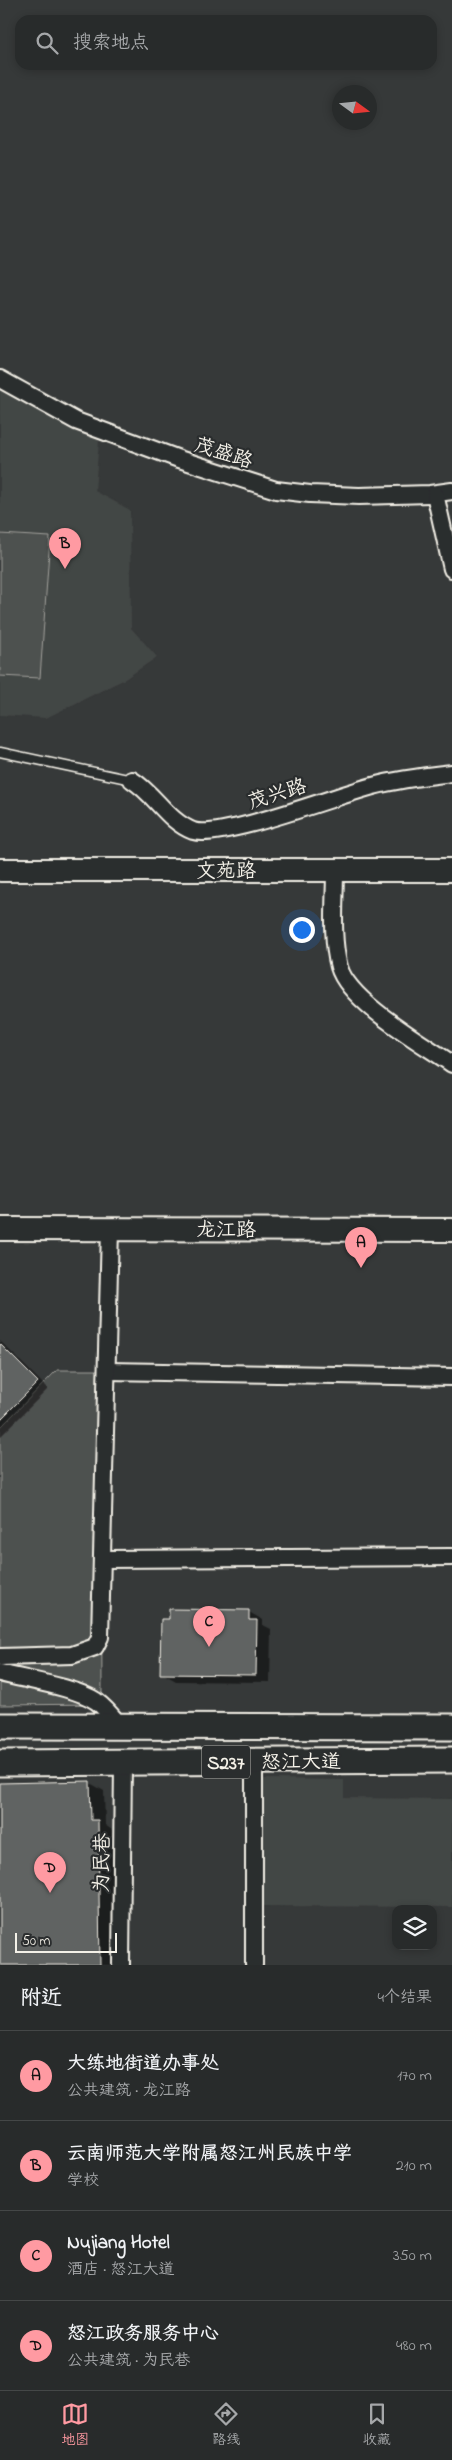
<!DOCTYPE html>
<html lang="zh">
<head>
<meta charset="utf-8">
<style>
  :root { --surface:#282b2b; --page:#303333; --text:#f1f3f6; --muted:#a5a7a9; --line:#444747; --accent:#ff9aa2 }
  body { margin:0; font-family:"Indie Flower","LXGW WenKai TC",sans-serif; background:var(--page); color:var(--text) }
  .controls { position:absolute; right:15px; bottom:15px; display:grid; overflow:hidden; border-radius:10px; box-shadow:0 2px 8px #0003 }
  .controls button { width:45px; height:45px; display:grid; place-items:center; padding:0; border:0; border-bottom:1px solid var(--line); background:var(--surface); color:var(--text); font:25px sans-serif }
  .compass { position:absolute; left:332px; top:85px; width:45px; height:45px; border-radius:50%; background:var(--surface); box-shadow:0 2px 8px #0003; rotate:105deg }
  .scale { position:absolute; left:15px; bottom:12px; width:102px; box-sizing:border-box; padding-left:5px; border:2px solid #f4f1e8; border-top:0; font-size:14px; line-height:18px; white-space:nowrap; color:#f4f1e8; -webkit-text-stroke:4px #2a2d2e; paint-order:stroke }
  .you { position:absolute; left:301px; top:929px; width:18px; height:18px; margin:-12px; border:4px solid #fff; border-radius:50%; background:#1a73e8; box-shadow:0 0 0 8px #1a73e833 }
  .badge { display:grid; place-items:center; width:32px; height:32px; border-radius:50%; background:var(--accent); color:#111; font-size:16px; font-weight:700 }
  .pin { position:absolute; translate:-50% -41px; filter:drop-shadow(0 1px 2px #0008) }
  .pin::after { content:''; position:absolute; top:26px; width:18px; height:15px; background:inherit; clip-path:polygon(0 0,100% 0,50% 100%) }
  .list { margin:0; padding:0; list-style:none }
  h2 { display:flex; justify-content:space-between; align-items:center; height:65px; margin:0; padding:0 20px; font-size:21px }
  h2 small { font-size:16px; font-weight:400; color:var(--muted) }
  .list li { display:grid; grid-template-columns:32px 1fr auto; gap:15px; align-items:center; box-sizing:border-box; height:90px; padding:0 20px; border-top:1px solid var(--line) }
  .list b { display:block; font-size:19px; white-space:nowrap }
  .list p { margin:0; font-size:16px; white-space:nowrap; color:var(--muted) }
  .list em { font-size:16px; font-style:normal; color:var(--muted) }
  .icon { flex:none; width:28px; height:28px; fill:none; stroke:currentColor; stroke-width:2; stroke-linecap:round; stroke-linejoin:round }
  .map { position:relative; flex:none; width:452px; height:1965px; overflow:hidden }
  .search { position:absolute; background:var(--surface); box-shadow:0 2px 8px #0003; left:15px; right:15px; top:15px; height:55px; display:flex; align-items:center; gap:12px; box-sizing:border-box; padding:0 18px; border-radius:15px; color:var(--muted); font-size:19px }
  .sheet { height:425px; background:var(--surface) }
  nav { display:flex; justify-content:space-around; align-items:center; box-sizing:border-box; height:70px; border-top:1px solid var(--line); background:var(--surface); font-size:14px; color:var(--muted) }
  nav a { display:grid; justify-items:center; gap:2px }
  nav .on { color:var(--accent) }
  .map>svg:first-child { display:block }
</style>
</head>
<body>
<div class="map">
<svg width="452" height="1965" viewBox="0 0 452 1965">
  <rect width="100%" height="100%" fill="#363939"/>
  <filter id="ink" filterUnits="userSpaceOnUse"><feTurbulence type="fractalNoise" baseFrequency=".02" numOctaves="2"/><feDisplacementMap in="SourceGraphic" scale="10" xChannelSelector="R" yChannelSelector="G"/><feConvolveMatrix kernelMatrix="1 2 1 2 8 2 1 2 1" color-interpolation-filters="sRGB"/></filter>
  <g filter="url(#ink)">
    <g fill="#434645">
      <polygon points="0,387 99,440 95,491 130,510 131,628 157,657 125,679 46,718 0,715"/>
      <polygon points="263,1779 344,1780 344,1798 452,1799 452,1907 262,1906"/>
    </g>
    <g fill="#4e514f" stroke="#a1a19c">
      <polygon points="0,534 50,537 40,678 0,676"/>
      <polygon points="57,1370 101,1370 102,1704 0,1705 0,1428"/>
    </g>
    <g fill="#0007">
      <polygon points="0,1341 48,1389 0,1437"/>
      <polygon points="249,1612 263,1620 263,1625 271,1629 270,1682 176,1681 162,1673"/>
      <polygon points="90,1783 104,1791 105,1825 112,1830 114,1965 0,1965 0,1784"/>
    </g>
    <g fill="#616362" stroke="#f4f1e8">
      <polygon points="0,1344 38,1382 0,1420"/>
      <polygon points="169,1609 249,1610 249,1620 257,1620 256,1675 160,1674 161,1619 169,1619"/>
      <polygon points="90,1781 91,1820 98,1820 100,1965 0,1965 0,1783"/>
    </g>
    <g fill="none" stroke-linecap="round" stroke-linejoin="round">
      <defs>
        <polyline id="lane" points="0,752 132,780"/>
        <g id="street">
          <polyline points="0,379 76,421 179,459 276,490 310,494 359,496 430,494 452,491"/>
          <polyline points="435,494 452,569"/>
          <path d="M 132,780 C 155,794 167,821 193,831 C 221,840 338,795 373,786 C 399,779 426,776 452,773"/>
          <path d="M 335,870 C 335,901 331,937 339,967 C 349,1002 422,1043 452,1064"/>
          <polyline points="107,1371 452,1377"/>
          <polyline points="103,1559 452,1557"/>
          <polyline points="0,1657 72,1655 95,1647 100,1637 110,1228"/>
          <path d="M 0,1673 C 26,1680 75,1687 96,1701 C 106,1708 113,1717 120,1726"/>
          <polyline points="121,1965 123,1762"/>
          <polyline points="254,1965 254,1762"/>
        </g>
        <g id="secondary">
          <polyline points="0,870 452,870"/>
          <polyline points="0,1229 452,1230"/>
        </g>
        <g id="primary">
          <polyline points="0,1726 452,1727"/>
          <polyline points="0,1763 452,1760"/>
        </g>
      </defs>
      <use href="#lane" stroke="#f4f1e8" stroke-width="11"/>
      <use href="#street" stroke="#f4f1e8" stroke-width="20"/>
      <use href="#secondary" stroke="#f4f1e8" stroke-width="26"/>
      <use href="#primary" stroke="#f4f1e8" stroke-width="29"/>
      <use href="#lane" stroke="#2a2d2e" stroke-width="8"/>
      <use href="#street" stroke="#2a2d2e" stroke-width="16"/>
      <use href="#secondary" stroke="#2a2d2e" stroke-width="22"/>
      <use href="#primary" stroke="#2a2d2e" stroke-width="25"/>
    </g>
  </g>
  <g text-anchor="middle" stroke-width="4.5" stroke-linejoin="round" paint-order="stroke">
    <rect fill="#2a2d2e" stroke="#b7b6b0" stroke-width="1" x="202" y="1745.5" width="48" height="33" rx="4"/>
    <g font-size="19" font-weight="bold" fill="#f4f1e8">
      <text x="226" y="1769">S237</text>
    </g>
    <g font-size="20" fill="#f4f1e8" stroke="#2a2d2e">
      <text transform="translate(224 452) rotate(18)" y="7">茂盛路</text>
      <text transform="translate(277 793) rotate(-17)" y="7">茂兴路</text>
      <text x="226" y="877">文苑路</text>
      <text x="226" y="1236">龙江路</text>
      <text x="301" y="1768">怒江大道</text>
      <text transform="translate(101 1863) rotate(-89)" y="7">为民巷</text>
    </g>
  </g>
</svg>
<div class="controls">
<button><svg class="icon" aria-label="layers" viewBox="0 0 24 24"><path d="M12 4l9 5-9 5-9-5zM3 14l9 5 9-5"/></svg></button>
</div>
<svg class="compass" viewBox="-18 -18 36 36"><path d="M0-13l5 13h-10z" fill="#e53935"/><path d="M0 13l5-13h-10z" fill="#a5a7a9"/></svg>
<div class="scale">50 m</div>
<div class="you"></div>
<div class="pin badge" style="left:361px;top:1268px">A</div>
<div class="pin badge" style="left:65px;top:569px">B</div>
<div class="pin badge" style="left:209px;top:1647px">C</div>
<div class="pin badge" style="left:50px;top:1893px">D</div>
<div class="search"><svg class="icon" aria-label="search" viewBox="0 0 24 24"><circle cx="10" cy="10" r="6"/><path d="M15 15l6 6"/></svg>搜索地点</div>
</div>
<section class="sheet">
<h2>附近<small>4个结果</small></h2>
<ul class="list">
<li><span class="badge">A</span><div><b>大练地街道办事处</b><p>公共建筑 · 龙江路</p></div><em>170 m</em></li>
<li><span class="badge">B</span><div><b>云南师范大学附属怒江州民族中学</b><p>学校</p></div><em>210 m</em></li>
<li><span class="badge">C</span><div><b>Nujiang Hotel</b><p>酒店 · 怒江大道</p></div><em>350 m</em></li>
<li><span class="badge">D</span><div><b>怒江政务服务中心</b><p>公共建筑 · 为民巷</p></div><em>480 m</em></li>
</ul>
</section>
<nav>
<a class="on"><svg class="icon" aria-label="map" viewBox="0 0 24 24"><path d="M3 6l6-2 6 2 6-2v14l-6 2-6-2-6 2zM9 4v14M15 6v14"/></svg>地图</a>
<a><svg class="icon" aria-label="directions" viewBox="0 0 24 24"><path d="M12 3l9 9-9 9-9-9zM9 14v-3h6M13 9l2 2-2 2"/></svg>路线</a>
<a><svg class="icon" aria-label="saved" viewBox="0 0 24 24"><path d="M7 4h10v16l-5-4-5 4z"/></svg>收藏</a>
</nav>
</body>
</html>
